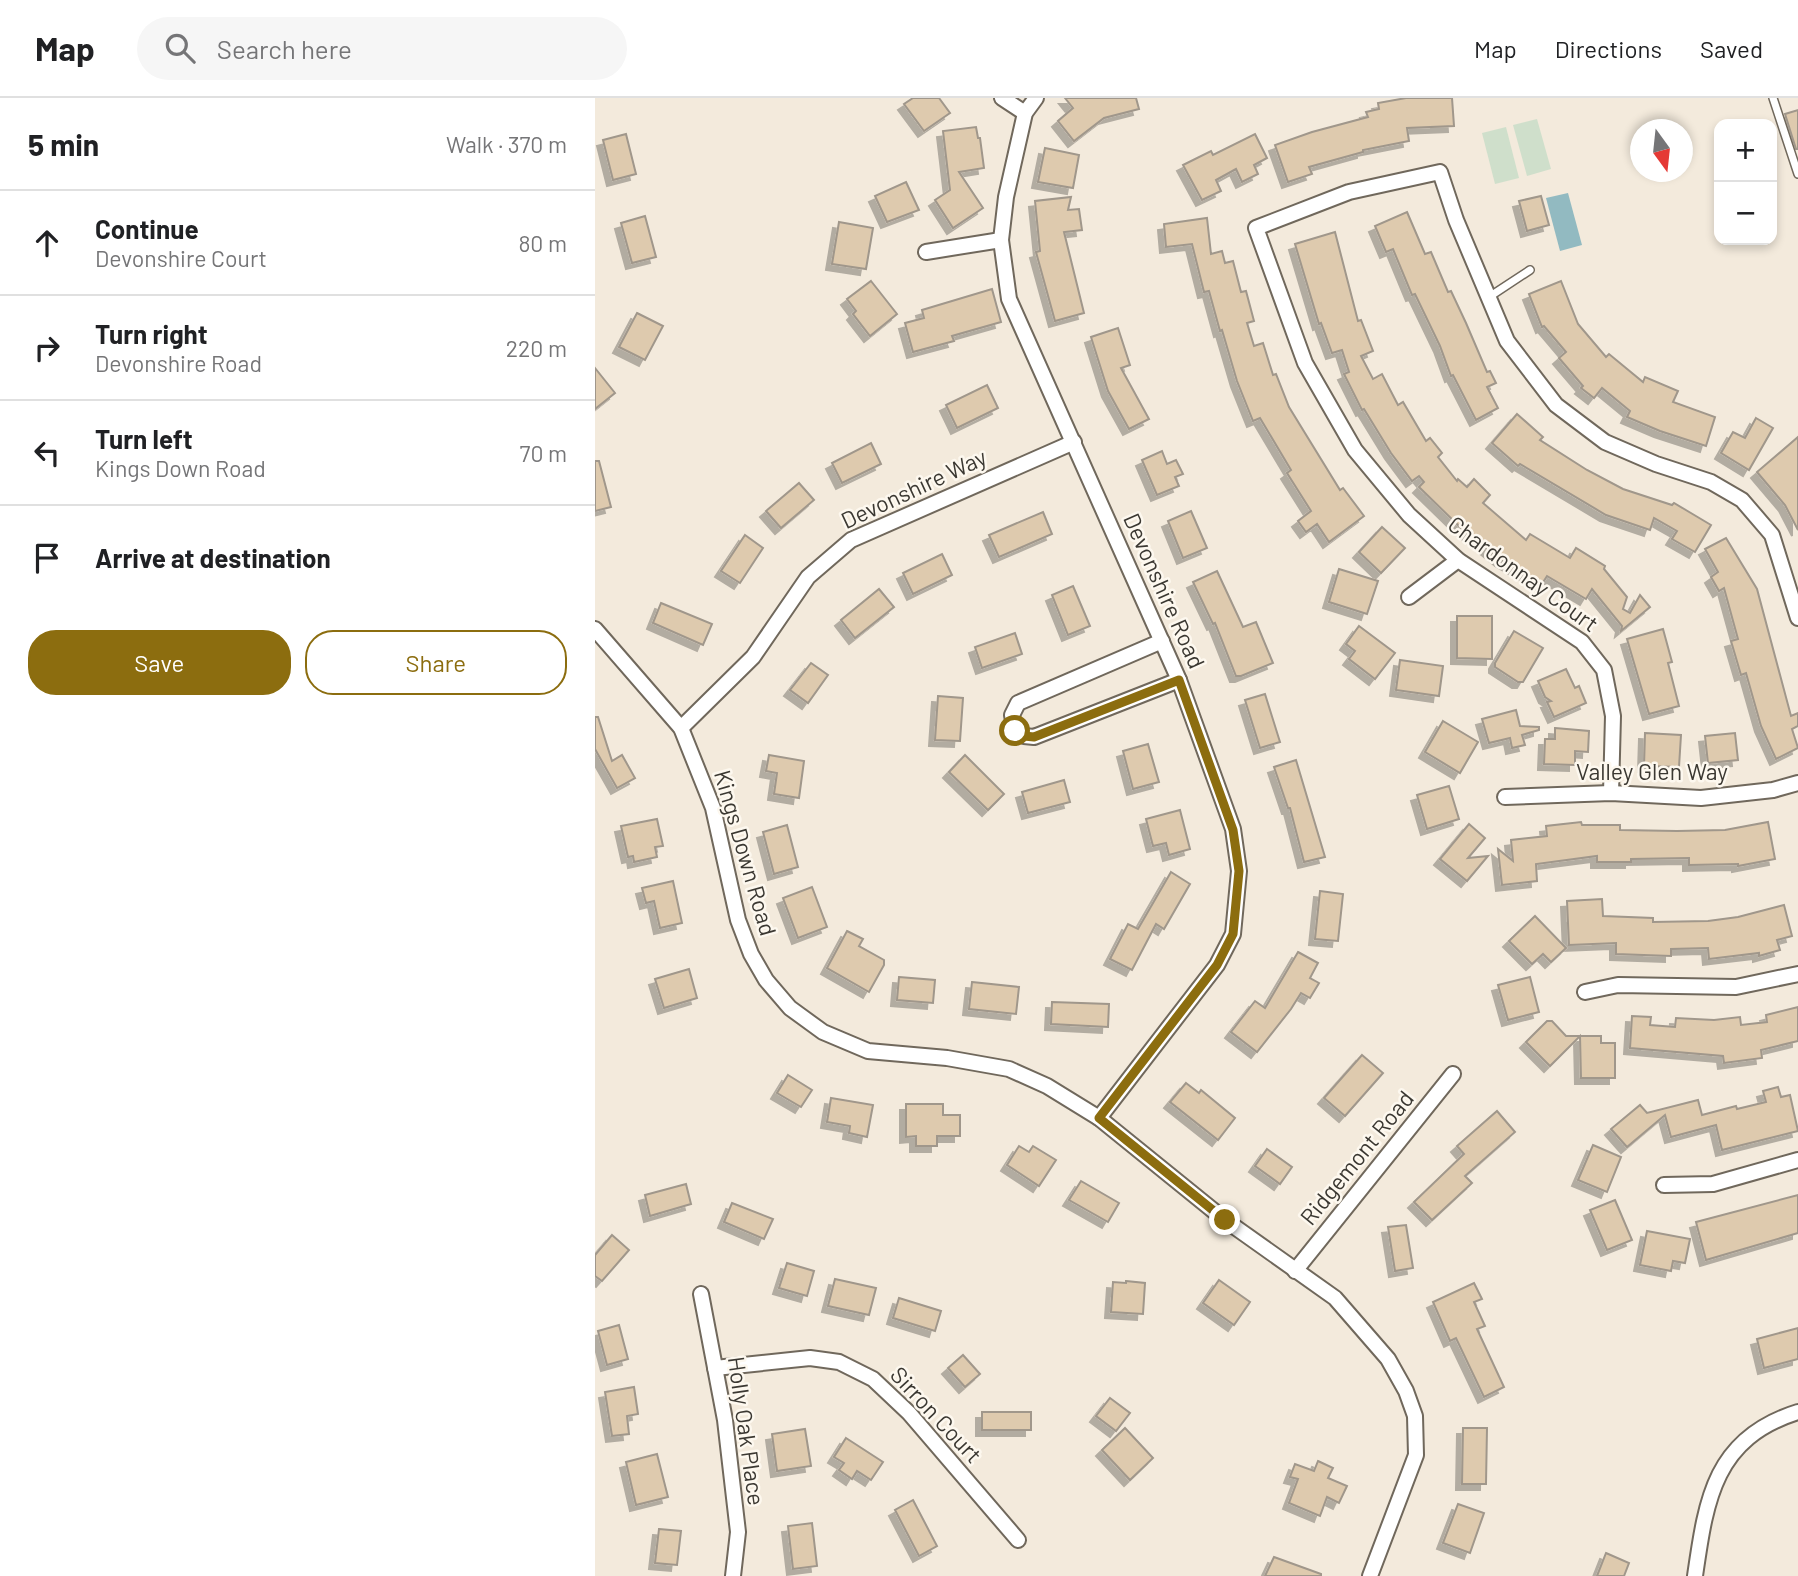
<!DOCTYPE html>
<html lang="en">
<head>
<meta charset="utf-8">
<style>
  :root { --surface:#fff; --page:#f6f6f6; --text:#202124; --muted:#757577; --line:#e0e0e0; --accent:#8c6d0f }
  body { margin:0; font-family:Barlow,sans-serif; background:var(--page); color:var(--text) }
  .controls { position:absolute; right:21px; top:21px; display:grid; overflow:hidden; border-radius:14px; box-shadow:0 4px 10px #0003 }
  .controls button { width:63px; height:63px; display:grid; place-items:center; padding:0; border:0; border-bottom:2px solid var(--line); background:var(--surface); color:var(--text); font:35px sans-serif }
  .compass { position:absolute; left:1035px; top:21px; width:63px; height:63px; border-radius:50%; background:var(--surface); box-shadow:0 4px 10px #0003; rotate:165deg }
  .stop { position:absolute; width:21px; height:21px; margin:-16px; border:5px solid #8c6d0f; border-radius:50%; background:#fff }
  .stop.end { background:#8c6d0f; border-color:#fff; box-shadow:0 2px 7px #0008 }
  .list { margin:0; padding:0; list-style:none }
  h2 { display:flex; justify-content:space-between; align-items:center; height:91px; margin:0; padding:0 28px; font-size:30px }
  h2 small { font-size:23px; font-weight:400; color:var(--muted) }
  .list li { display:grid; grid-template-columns:46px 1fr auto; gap:21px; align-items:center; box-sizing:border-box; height:105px; padding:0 28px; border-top:2px solid var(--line) }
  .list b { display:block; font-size:26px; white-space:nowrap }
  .list p { margin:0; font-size:23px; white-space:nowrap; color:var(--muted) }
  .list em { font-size:23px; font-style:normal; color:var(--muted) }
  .actions { display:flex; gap:14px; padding:21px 28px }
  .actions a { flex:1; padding:16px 0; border:2px solid var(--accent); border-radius:28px; text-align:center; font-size:24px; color:var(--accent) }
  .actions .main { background:var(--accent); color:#fff }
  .icon { flex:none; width:38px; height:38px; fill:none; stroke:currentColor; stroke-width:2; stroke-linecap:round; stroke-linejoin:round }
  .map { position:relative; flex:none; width:1203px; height:1478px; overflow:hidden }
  header { display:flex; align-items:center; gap:42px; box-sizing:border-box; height:98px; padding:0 35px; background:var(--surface); border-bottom:2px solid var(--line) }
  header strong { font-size:33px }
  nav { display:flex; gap:38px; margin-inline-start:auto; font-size:24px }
  .search { width:490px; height:63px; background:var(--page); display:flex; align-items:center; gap:18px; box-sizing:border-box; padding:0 24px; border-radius:38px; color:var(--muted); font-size:26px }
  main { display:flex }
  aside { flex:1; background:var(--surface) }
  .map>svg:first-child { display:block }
</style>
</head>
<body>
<header>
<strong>Map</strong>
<div class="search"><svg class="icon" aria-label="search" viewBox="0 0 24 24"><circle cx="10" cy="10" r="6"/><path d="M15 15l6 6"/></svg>Search here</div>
<nav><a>Map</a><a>Directions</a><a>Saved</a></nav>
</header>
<main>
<aside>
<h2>5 min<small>Walk · 370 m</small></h2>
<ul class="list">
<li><svg class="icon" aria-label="ahead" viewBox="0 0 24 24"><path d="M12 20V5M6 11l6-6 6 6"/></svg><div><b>Continue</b><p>Devonshire Court</p></div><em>80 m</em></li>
<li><svg class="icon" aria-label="right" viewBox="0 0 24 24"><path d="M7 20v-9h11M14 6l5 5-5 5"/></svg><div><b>Turn right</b><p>Devonshire Road</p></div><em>220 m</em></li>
<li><svg class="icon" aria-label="left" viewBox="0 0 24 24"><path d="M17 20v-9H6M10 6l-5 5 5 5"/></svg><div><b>Turn left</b><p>Kings Down Road</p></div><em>70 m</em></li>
<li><svg class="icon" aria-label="arrive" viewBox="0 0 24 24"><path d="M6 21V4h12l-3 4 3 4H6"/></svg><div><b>Arrive at destination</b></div></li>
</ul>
<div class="actions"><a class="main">Save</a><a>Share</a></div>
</aside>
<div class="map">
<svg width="1203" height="1478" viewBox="0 0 1203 1478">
  <defs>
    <filter id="shadow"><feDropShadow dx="-6" dy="6" stdDeviation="0" flood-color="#0004"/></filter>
  </defs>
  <rect width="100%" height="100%" fill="#f3eadc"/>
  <g fill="#cfdfcb">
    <polygon points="942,21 956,71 932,78 918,27"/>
    <polygon points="911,29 924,80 900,86 887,35"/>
  </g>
  <polygon fill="#92bac1" points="973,95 987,147 965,153 951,100"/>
  <g fill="#decaae" stroke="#a0978b" stroke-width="2" filter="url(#shadow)">
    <polygon points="318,0 344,0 355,15 329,33 309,6"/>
    <polygon points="470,0 541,0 544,11 509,20 479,43 463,23 478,10"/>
    <polygon points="811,0 857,0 859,28 812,30 814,43 768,52 768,54 714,69 717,76 693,84 680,47 717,34 773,19 771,14 784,11 783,5"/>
    <polygon points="1203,12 1203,51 1201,51 1190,16"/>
    <polygon points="381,29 383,40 385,40 389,70 364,74 388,110 358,130 340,102 355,92 348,33"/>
    <polygon points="31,36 41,76 18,82 8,42"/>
    <polygon points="660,36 672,60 659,67 663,76 647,84 641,71 621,82 626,93 607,102 588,67 616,53 618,57"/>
    <polygon points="450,50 484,57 478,90 443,84"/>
    <polygon points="311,84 324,112 292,124 280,98"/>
    <polygon points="946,98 954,127 932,133 924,103"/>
    <polygon points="476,99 473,112 484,111 487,132 469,134 489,215 460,223 441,154 445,153 440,103"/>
    <polygon points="812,114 830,156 836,154 853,194 856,193 871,225 892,274 895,273 901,285 892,289 903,310 881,322 858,277 856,278 845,248 820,196 817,197 798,151 791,154 780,128"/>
    <polygon points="50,118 61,159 37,165 26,125"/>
    <polygon points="612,120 616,156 627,153 630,165 638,163 646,194 651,193 659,223 652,225 659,248 668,245 678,277 681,276 694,309 745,392 748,390 769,418 734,444 722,426 711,434 703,423 716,413 692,375 696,372 665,320 658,323 642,283 627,232 625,233 614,193 609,194 597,146 571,149 569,126"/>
    <polygon points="244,124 278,130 271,171 237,166"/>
    <polygon points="740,134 763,223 766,222 778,253 766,258 778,281 787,276 803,307 808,304 831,343 835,340 847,355 843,359 862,383 863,381 872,389 879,381 895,397 888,405 931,442 935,436 975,460 981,450 1010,468 1009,471 1032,499 1028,511 1035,515 1045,497 1055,509 1026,533 1027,528 997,491 991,501 952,478 947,486 906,462 865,429 824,389 829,384 824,378 817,383 796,355 769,311 767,312 749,276 754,274 747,252 737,255 726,225 724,226 700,146"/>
    <polygon points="276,183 302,216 275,238 258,216 261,213 252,201"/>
    <polygon points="966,183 983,226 1011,259 1014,256 1048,284 1050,279 1083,293 1078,304 1120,319 1111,348 1065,333 1032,319 1035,313 1007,290 999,300 986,290 988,288 964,260 971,254 949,228 947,229 934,196"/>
    <polygon points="397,191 406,224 357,238 359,243 318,254 310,225 329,220 327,212"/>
    <polygon points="42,215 68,228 50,262 24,249"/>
    <polygon points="523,230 535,267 526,270 554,321 534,331 513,293 496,239"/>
    <polygon points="0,270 20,295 0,311"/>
    <polygon points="392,287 403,310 362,330 351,307"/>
    <polygon points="922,316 948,339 945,342 992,372 1028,391 1077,407 1079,405 1116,427 1100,454 1077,441 1082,433 1059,420 1055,432 1011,417 925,366 923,368 897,345"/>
    <polygon points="1161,320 1178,330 1154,372 1126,355 1138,334 1150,340"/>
    <polygon points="1203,339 1203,432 1190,407 1162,374"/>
    <polygon points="276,345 286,366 247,385 237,365"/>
    <polygon points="567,353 572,366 581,362 588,376 580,379 584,388 562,397 547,362"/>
    <polygon points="0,363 4,363 16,409 0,413"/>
    <polygon points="204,385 219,402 186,430 171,413"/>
    <polygon points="596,413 612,450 588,460 573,423"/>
    <polygon points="448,414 457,436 404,459 394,437"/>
    <polygon points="787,429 810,450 786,475 764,454"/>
    <polygon points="150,437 168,450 145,485 126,473"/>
    <polygon points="1131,440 1162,491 1196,618 1203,615 1203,628 1197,631 1203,650 1181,661 1166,628 1151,575 1146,577 1136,543 1143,541 1129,490 1124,493 1116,479 1123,474 1110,451"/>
    <polygon points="347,456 357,477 318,496 308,475"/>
    <polygon points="744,471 783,483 772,516 734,504"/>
    <polygon points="622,473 648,529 661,524 678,565 646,578 641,578 620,525 618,526 598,484"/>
    <polygon points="478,488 495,528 473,537 457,497"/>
    <polygon points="284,491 299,509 260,540 246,522"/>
    <polygon points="66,505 117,526 108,547 58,525"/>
    <polygon points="862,518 897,518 897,561 862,560"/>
    <polygon points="764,528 800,555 780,581 754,561 760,553 751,546"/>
    <polygon points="1068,531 1077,564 1073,565 1084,608 1054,616 1032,541"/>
    <polygon points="919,533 948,550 928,584 923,584 900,569 900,565"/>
    <polygon points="420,535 427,556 387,570 380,549"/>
    <polygon points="805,562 848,568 844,598 801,592"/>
    <polygon points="216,565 233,577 213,605 195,592"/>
    <polygon points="971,571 980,590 984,588 991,605 959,619 952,604 956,603 950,599 943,583"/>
    <polygon points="670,596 685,644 665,650 650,602"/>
    <polygon points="343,598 368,600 365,643 340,642"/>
    <polygon points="921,612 925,628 944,629 944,632 927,637 930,647 917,650 915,640 894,645 887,621"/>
    <polygon points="0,619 3,619 17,663 27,657 40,680 22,690 0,651"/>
    <polygon points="848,623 883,644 865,675 830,654"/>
    <polygon points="960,630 994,633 993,654 980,653 980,667 949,666 950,641 960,641"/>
    <polygon points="1050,635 1086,637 1084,669 1049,668"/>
    <polygon points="1140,635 1143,662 1113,665 1110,638"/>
    <polygon points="553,646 564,684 538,691 528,653"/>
    <polygon points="174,657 209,663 204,700 179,696 182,675 171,673"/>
    <polygon points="370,657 409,696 393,712 354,674"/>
    <polygon points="701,662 730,759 709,764 695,710 693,710 679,669"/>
    <polygon points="469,682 475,704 433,715 427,694"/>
    <polygon points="854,688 864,721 832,731 822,697"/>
    <polygon points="585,712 595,751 574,757 571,745 558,748 551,721"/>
    <polygon points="62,721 68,748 60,749 62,759 39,764 38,758 33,759 26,728"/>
    <polygon points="986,724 987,727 1025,727 1025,732 1082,733 1130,732 1173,724 1180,761 1143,768 1143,766 1094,767 1094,760 1036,761 1036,764 1002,764 1002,758 941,766 942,783 907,787 903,751 918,763 916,742 952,738 951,728"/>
    <polygon points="874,726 890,740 873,760 893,758 872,783 845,761"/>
    <polygon points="192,727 203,769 179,776 168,734"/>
    <polygon points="576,774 595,786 569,831 561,826 537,872 515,861 533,826 543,831"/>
    <polygon points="78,783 87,825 65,830 59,803 51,805 47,790"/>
    <polygon points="217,789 232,829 203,840 188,800"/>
    <polygon points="725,793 748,796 743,843 720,841"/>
    <polygon points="1007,801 1008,818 1058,820 1058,824 1113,823 1143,819 1189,807 1197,838 1182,842 1185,852 1164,858 1164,855 1114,861 1113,850 1076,851 1076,858 1021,856 1021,845 974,847 972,803"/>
    <polygon points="940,818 971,850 956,864 948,856 937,866 914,843"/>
    <polygon points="252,833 268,841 264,848 289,862 289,867 274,894 232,870"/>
    <polygon points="703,854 723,865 715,880 724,885 715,900 706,895 696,911 662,954 636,934 660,903 670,910"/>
    <polygon points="94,871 102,900 69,910 60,881"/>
    <polygon points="304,879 340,882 338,905 302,902"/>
    <polygon points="935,879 944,914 913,922 903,887"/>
    <polygon points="377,884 424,889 421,916 374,911"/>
    <polygon points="457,904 514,906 513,929 456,926"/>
    <polygon points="1203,909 1203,943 1166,952 1167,960 1129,965 1128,958 1035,950 1037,918 1056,919 1055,927 1080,929 1081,920 1119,922 1145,919 1146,927 1172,924 1171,917"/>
    <polygon points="952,923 957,923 971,938 1006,938 1006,945 1020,945 1020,980 986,980 985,938 955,968 931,944"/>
    <polygon points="767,957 788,975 750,1018 729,1000"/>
    <polygon points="193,977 217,992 206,1009 182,995"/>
    <polygon points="591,985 604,995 606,992 640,1020 623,1042 575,1004"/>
    <polygon points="1183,989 1186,999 1195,997 1203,1033 1127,1052 1121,1027 1076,1039 1070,1017 1032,1049 1016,1031 1045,1007 1052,1015 1103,1002 1107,1017 1141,1008 1142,1011 1171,1004 1168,993"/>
    <polygon points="236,1000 278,1007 272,1039 254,1035 255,1028 232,1024"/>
    <polygon points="311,1006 348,1006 348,1017 365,1017 365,1038 342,1038 342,1048 321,1048 321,1038 311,1039"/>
    <polygon points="902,1013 920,1034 870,1078 877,1085 837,1122 819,1104 869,1056 862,1048"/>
    <polygon points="998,1047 1026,1059 1012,1094 983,1082"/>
    <polygon points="424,1048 434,1054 438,1048 461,1062 444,1088 412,1067"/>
    <polygon points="672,1051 697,1069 685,1086 660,1068"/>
    <polygon points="486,1083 524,1105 513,1124 474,1102"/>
    <polygon points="91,1086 96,1106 55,1118 50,1097"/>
    <polygon points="1203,1097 1203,1135 1111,1162 1101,1124"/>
    <polygon points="1020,1102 1037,1142 1012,1152 995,1112"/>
    <polygon points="137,1105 178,1121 169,1141 129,1124"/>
    <polygon points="811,1127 818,1170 800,1173 793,1129"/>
    <polygon points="1052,1133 1095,1141 1090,1165 1078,1163 1076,1173 1045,1167"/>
    <polygon points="17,1137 34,1152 7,1183 0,1178 0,1157"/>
    <polygon points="192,1165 219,1173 212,1198 184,1190"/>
    <polygon points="240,1181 281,1190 274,1217 233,1208"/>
    <polygon points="624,1182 655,1204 639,1227 608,1205"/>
    <polygon points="531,1183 550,1185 548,1216 516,1214 518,1184 531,1185"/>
    <polygon points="879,1185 887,1201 879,1204 890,1228 882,1231 909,1289 889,1299 861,1240 855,1243 838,1204"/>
    <polygon points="304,1200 346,1213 340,1233 298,1220"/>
    <polygon points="24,1227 33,1261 12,1267 3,1233"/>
    <polygon points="1203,1230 1203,1261 1169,1270 1162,1241"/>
    <polygon points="368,1257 385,1276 370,1289 353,1270"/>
    <polygon points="39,1289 43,1316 32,1318 34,1336 17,1338 10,1294"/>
    <polygon points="515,1300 535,1315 521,1333 501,1318"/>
    <rect x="387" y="1314" width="49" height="18"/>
    <polygon points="530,1330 558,1360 535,1382 507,1352"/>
    <polygon points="868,1330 892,1330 891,1386 867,1386"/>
    <polygon points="210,1331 216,1368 182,1373 177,1336"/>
    <polygon points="251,1340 288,1364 276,1382 262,1373 257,1381 244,1372 249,1365 239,1359"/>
    <polygon points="62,1356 73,1399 41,1407 31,1364"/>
    <polygon points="723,1363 738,1370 733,1380 752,1388 744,1405 732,1399 725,1418 694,1405 703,1381 695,1379 700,1366 719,1373"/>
    <polygon points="318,1402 342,1448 324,1458 300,1412"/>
    <polygon points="863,1406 889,1415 875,1455 848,1445"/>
    <polygon points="217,1425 222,1468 198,1471 193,1428"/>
    <polygon points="64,1431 86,1433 82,1467 60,1465"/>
    <polygon points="1011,1455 1034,1465 1029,1478 1002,1478"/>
    <polygon points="679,1459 726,1476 726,1478 670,1478"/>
  </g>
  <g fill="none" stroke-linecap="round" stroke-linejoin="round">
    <defs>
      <g id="service">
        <polyline points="1178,0 1203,76"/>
        <polyline points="894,199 935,172"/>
      </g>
      <g id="minor">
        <polyline points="407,0 430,15"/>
        <polyline points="441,0 430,15 411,99 406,142 414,201 584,582 638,731 644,773 638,836 622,867 504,1020"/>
        <polyline points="331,154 406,142"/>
        <polyline points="814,499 863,462"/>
        <polyline points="0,531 86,630 118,710 143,822 156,856 171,882 195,910 228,934 273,953 352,960 414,971 452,988 504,1020 630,1122 740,1200 793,1261 811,1293 820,1318 821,1357 775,1478"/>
        <polyline points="567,543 423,605 417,617 420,633 429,638 439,639 584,582"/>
        <polyline points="86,630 158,559 213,479 256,442 479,344"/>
        <polyline points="1016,695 1018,618 1009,572 987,544 863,462 814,417 760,352 710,265 661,130 754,94 845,74 861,122 912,243 961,307 1010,344 1061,366 1116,384 1147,402 1177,437 1203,520"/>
        <polyline points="910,699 1016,695 1106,700 1178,692 1203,685"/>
        <polyline points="990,894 1023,887 1141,889 1203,876"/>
        <polyline points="1069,1087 1118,1086 1203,1062"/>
        <polyline points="700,1173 858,976"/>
        <polyline points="106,1196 130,1322 143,1434 138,1478"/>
        <polyline points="120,1270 215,1260 244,1264 278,1281 314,1315 423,1442"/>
        <path d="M 1100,1478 C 1111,1402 1119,1340 1203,1314"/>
      </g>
    </defs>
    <use href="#service" stroke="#70685c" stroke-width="10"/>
    <use href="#minor" stroke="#70685c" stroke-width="18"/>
    <use href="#service" stroke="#fff" stroke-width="7"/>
    <use href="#minor" stroke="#fff" stroke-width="14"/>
  </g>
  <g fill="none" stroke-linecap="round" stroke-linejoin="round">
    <polyline stroke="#8c6d0f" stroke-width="9" points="420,633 429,638 439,639 584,582 638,732 644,773 638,836 622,867 504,1020 630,1122"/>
  </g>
  <g text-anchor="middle" stroke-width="5" stroke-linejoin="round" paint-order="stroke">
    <g font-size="23" fill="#3b3832" stroke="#fdf8ef">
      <text transform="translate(319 391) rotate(-25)" y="8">Devonshire Way</text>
      <text transform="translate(928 476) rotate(36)" y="8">Chardonnay Court</text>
      <text transform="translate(569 493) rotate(66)" y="8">Devonshire Road</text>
      <text x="1057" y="682">Valley Glen Way</text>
      <text transform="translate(150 755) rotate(74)" y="8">Kings Down Road</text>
      <text transform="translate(762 1060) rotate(-51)" y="8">Ridgemont Road</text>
      <text transform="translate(341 1317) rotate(47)" y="8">Sirron Court</text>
      <text transform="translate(151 1333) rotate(82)" y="8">Holly Oak Place</text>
    </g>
  </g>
</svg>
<div class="controls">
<button>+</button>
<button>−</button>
</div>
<svg class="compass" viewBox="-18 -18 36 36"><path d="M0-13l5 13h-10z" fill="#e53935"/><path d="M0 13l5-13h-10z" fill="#757577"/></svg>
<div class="stop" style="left:420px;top:633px"></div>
<div class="stop end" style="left:630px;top:1122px"></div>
</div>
</main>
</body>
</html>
